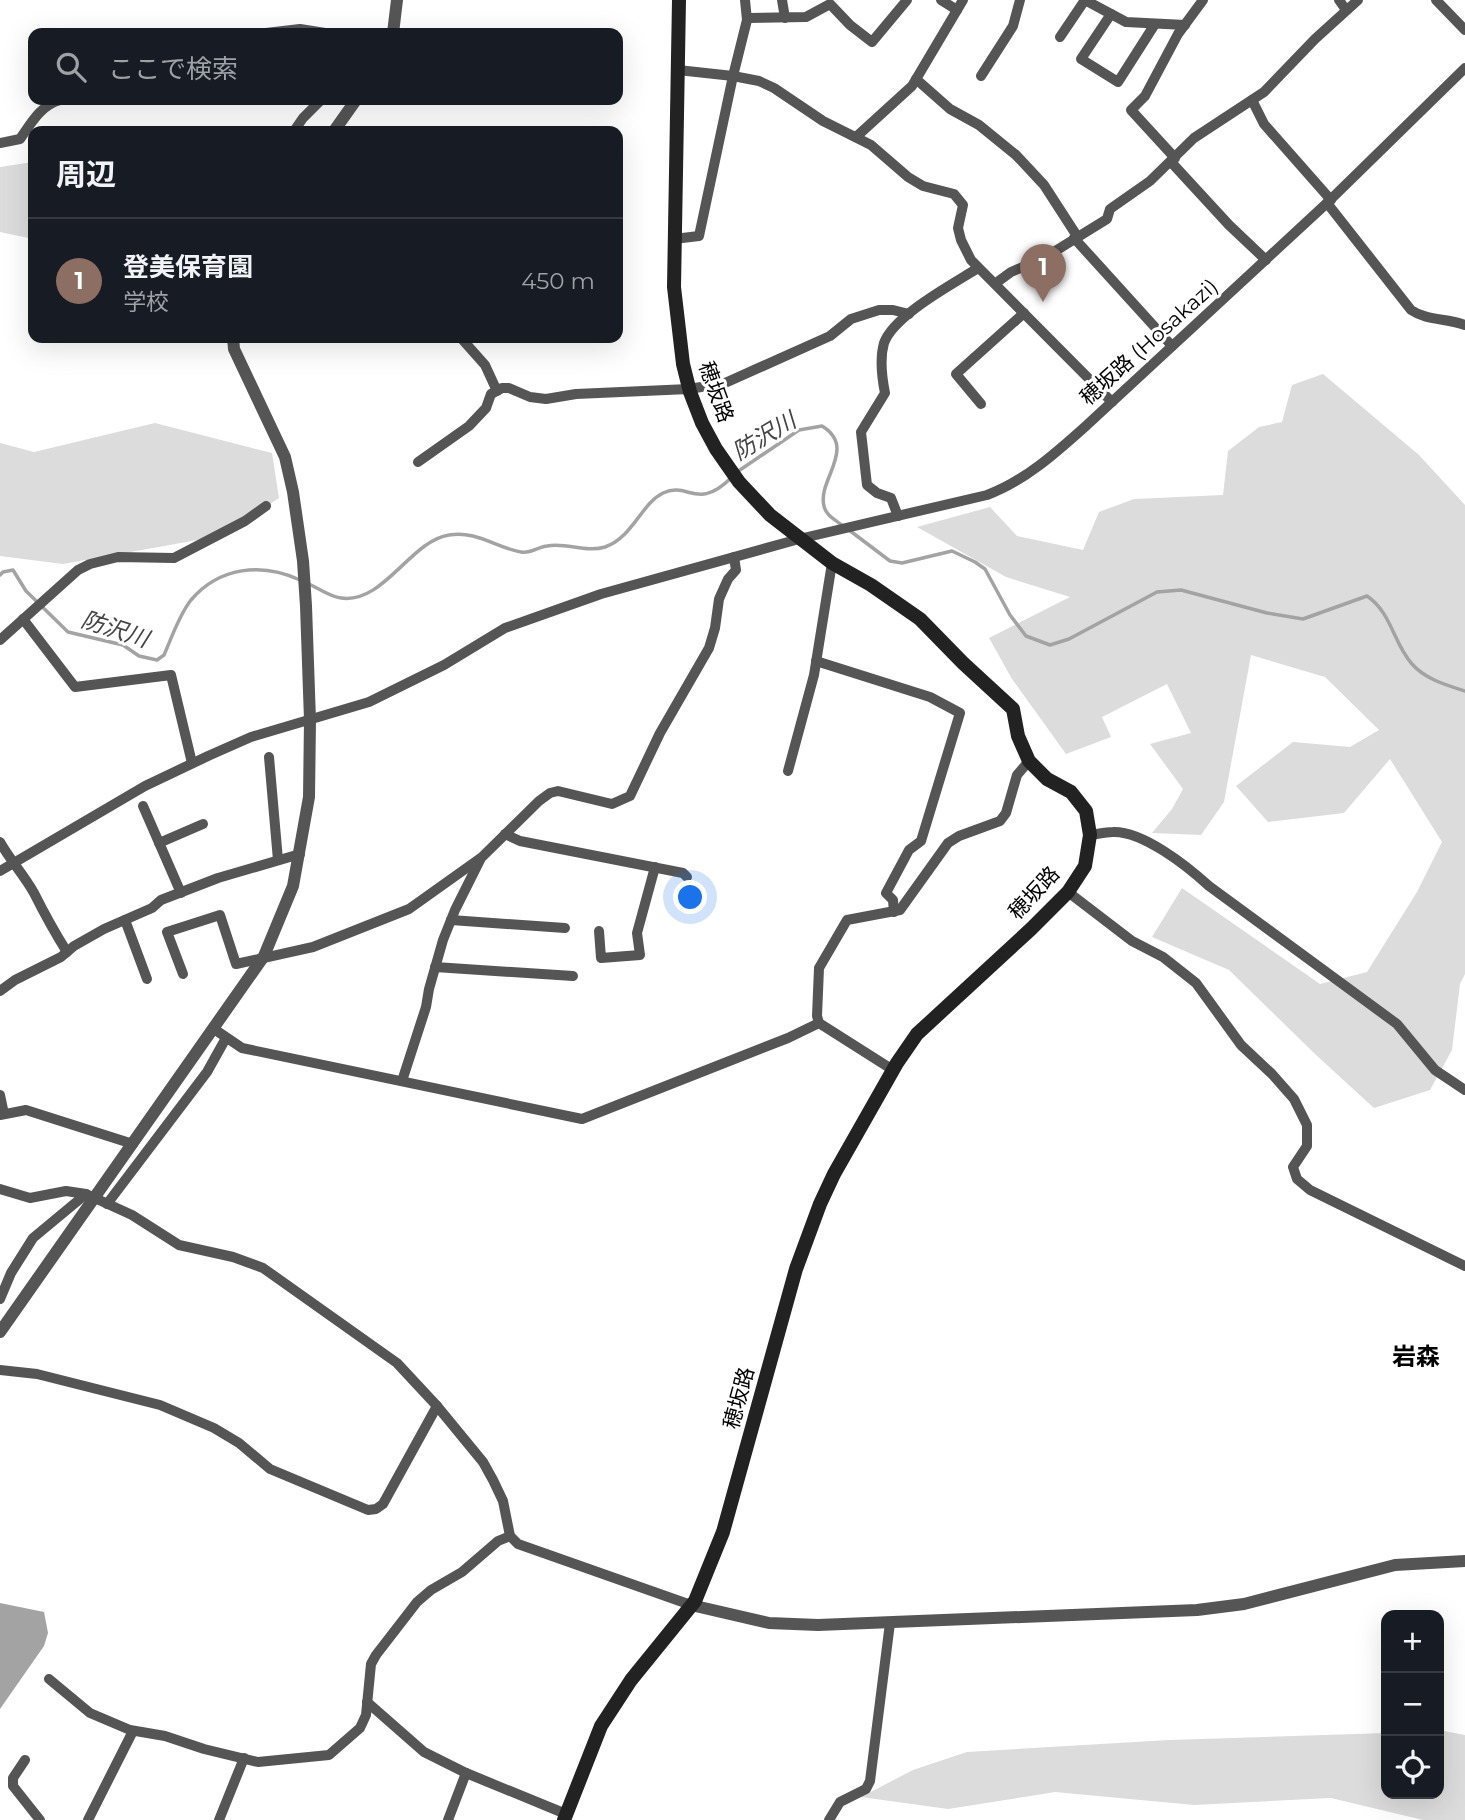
<!DOCTYPE html>
<html lang="ja">
<head>
<meta charset="utf-8">
<style>
  :root { --surface:#171b24; --page:#242831; --text:#f1f3f6; --muted:#9ea1a6; --line:#363941; --accent:#b45309 }
  body { margin:0; font-family:Montserrat,"Noto Sans JP",sans-serif; background:var(--page); color:var(--text) }
  .controls { position:absolute; right:21px; bottom:21px; display:grid; overflow:hidden; border-radius:14px; box-shadow:0 7px 28px #0002 }
  .controls button { width:63px; height:63px; display:grid; place-items:center; padding:0; border:0; border-bottom:2px solid var(--line); background:var(--surface); color:var(--text); font:35px sans-serif }
  .you { position:absolute; left:691px; top:898px; width:24px; height:24px; margin:-18px; border:5px solid #fff; border-radius:50%; background:#1a73e8; box-shadow:0 0 0 10px #1a73e833 }
  .badge { display:grid; place-items:center; width:46px; height:46px; border-radius:50%; background:var(--accent); color:#fff; font-size:23px; font-weight:700 }
  .pin { position:absolute; translate:-50% -58px; filter:drop-shadow(0 2px 4px #0008) }
  .pin::after { content:''; position:absolute; top:37px; width:24px; height:21px; background:inherit; clip-path:polygon(0 0,100% 0,50% 100%) }
  .list { margin:0; padding:0; list-style:none }
  h2 { display:flex; justify-content:space-between; align-items:center; height:91px; margin:0; padding:0 28px; font-size:30px }
  h2 small { font-size:23px; font-weight:400; color:var(--muted) }
  .list li { display:grid; grid-template-columns:46px 1fr auto; gap:21px; align-items:center; box-sizing:border-box; height:126px; padding:0 28px; border-top:2px solid var(--line) }
  .list b { display:block; font-size:26px; white-space:nowrap }
  .list p { margin:0; font-size:23px; white-space:nowrap; color:var(--muted) }
  .list em { font-size:23px; font-style:normal; color:var(--muted) }
  .icon { flex:none; width:38px; height:38px; fill:none; stroke:currentColor; stroke-width:2; stroke-linecap:round; stroke-linejoin:round }
  .map { position:relative; flex:none; width:1465px; height:1820px; overflow:hidden }
  .search { position:absolute; background:var(--surface); box-shadow:0 7px 28px #0002; left:28px; top:28px; width:595px; height:77px; display:flex; align-items:center; gap:18px; box-sizing:border-box; padding:0 24px; border-radius:14px; color:var(--muted); font-size:26px }
  .panel { position:absolute; background:var(--surface); box-shadow:0 7px 28px #0002; left:28px; top:126px; width:595px; height:217px; border-radius:14px }
  .map>svg:first-child { display:block }
</style>
</head>
<body>
<div class="map">
<svg width="1465" height="1820" viewBox="0 0 1465 1820">
  <rect width="100%" height="100%" fill="#fff"/>
  <g fill="#dcdcdc">
    <polygon points="33,162 33,239 0,232 0,167"/>
    <polygon points="1323,374 1419,455 1465,505 1465,974 1460,984 1452,1050 1430,1090 1374,1108 1316,1055 1229,970 1152,937 1182,888 1320,984 1367,972 1417,892 1442,842 1390,759 1344,813 1268,822 1236,786 1293,742 1350,747 1379,730 1325,677 1251,655 1224,802 1201,835 1152,833 1172,809 1183,789 1150,744 1191,733 1167,684 1102,717 1111,737 1066,754 1012,679 989,638 1070,597 1006,577 917,527 990,507 1017,536 1083,550 1099,512 1134,499 1223,495 1228,451 1259,427 1282,422 1292,385"/>
    <polygon points="155,423 272,453 279,498 220,536 63,564 0,556 0,443 34,452"/>
    <polygon points="1439,1730 1465,1735 1465,1820 1423,1820 1331,1798 1194,1805 1055,1792 948,1809 861,1797 913,1770 967,1752 1169,1740 1386,1733 1386,1794 1439,1794"/>
  </g>
  <polygon fill="#a3a3a3" points="0,1603 44,1612 48,1633 44,1646 0,1709"/>
  <g fill="none" stroke-linecap="round" stroke-linejoin="round">
    <g stroke="#a3a3a3" stroke-width="3.5">
      <path d="M 737,472 L 799,430 L 822,426 C 858,448 817,480 824,506 C 826,516 836,520 843,526"/>
      <path d="M 849,530 L 890,561 L 902,563 L 952,551 L 975,562 L 985,569 L 1010,615 L 1026,636 L 1050,645 L 1069,639 L 1157,592 L 1181,590 L 1267,613 L 1303,619 L 1367,596 C 1392,613 1393,643 1412,664 C 1425,679 1446,685 1465,691"/>
      <path d="M 0,575 L 3,572 L 13,570 L 26,591 L 68,632 L 123,645 L 139,656 L 157,660 L 164,655 C 172,637 179,615 191,600 C 219,567 262,562 300,580"/>
      <path d="M 307,583 C 318,588 330,597 341,598 C 384,604 410,541 449,535 C 476,530 497,548 521,552 C 530,554 538,547 547,546 C 566,542 586,553 605,547 C 633,537 641,504 663,493 C 689,481 697,512 732,477"/>
    </g>
    <g stroke="#555" stroke-width="10">
      <polyline points="782,0 785,18"/>
      <polyline points="941,0 957,10"/>
      <polyline points="1339,0 1346,10"/>
      <polyline points="1436,0 1465,30"/>
      <polyline points="1111,14 1081,59 1118,82 1155,24"/>
      <polyline points="747,18 806,17 830,4 850,25 872,42 907,0"/>
      <polyline points="266,33 300,29 325,33"/>
      <polyline points="1060,37 1085,0 1126,22 1185,25"/>
      <polyline points="678,70 733,76 759,81 774,88 823,121 871,145 908,177 923,186 954,194 963,205 958,228 961,240 971,260 1112,402"/>
      <polyline points="981,76 1013,26 1020,0"/>
      <polyline points="916,79 950,109 979,125 1016,155 1044,185 1077,236"/>
      <polyline points="1252,100 1264,124 1331,200"/>
      <polyline points="294,131 303,118 321,100"/>
      <polyline points="856,137 912,86 963,0"/>
      <path d="M 0,143 L 20,139 C 32,122 40,106 60,100"/>
      <polyline points="1175,158 1131,110 1145,96 1178,34 1203,0"/>
      <polyline points="1171,162 1229,225 1266,260"/>
      <path d="M 1327,203 L 1411,310 C 1427,321 1447,318 1465,325"/>
      <polyline points="1074,238 1172,346"/>
      <polyline points="674,239 699,236 733,76 747,20 745,0"/>
      <polyline points="996,283 1011,272 1044,258 1107,219 1110,209 1150,181 1194,138 1264,92 1315,39 1358,0"/>
      <polyline points="461,338 485,365 497,391"/>
      <polyline points="981,404 956,374 1024,313"/>
      <polyline points="418,462 469,426 486,408 491,394 502,388 509,388 530,397 546,399 576,394 689,389 725,383 830,336 851,319 879,310 893,310 909,314"/>
      <path d="M 898,516 L 891,498 L 877,493 L 867,485 L 861,432 L 885,393 C 882,378 880,357 884,343 C 894,315 953,284 978,268"/>
      <polyline points="23,619 75,687 171,675 192,763"/>
      <polyline points="0,640 78,570 90,564 118,557 174,558 245,521 266,506"/>
      <polyline points="816,661 930,697 960,713 921,841 909,850 886,893 893,900 894,912"/>
      <polyline points="269,757 278,860"/>
      <polyline points="788,771 814,675 832,563"/>
      <polyline points="143,806 181,893"/>
      <polyline points="505,834 520,841 683,873 687,877"/>
      <path d="M 1090,835 C 1098,834 1105,832 1113,832 C 1143,831 1187,866 1209,886 L 1397,1024 L 1435,1070 L 1465,1090"/>
      <path d="M 0,842 C 10,860 24,875 34,893 C 44,913 55,933 67,952"/>
      <polyline points="159,843 203,824"/>
      <path d="M 0,871 L 145,786 L 208,756 L 251,737 L 369,702 L 444,665 L 505,628 L 601,594 L 799,539 L 987,495 C 1025,481 1058,451 1088,424 L 1327,203 L 1465,68"/>
      <polyline points="1068,892 1132,941 1163,957 1196,983 1241,1045 1272,1074 1294,1099 1307,1125 1307,1146 1293,1167 1297,1179 1310,1190 1465,1266"/>
      <polyline points="125,920 147,979"/>
      <polyline points="451,920 565,928"/>
      <polyline points="599,931 601,958 640,955 637,933 655,867"/>
      <polyline points="435,967 573,976"/>
      <polyline points="183,974 167,932 220,915 236,964 313,947 409,909 482,857 539,801 550,793 558,791 612,804 630,796 660,733 709,648 715,628 719,599 728,579 736,570 734,557"/>
      <polyline points="0,991 15,980 61,957 74,946 104,929 152,908 161,900 218,878 300,854"/>
      <polyline points="214,1029 242,1048 582,1119 788,1038 819,1023"/>
      <polyline points="893,1070 819,1023 817,1016 819,968 847,920 900,910 948,843 959,836 1000,821 1006,813 1017,775 1029,761"/>
      <polyline points="402,1081 426,1007 429,989 443,940 455,910 480,860"/>
      <polyline points="0,1095 4,1114"/>
      <polyline points="0,1115 26,1110 133,1144"/>
      <polyline points="0,1189 30,1198 66,1191 86,1194 132,1215 179,1245 233,1257 263,1268 397,1363 437,1406 483,1462 493,1480 503,1501 510,1536 518,1544 691,1605"/>
      <polyline points="107,1204 207,1072 226,1038"/>
      <polyline points="0,1299 11,1273 33,1238 86,1194"/>
      <polyline points="0,1370 37,1374 160,1405 214,1428 239,1443 270,1469 368,1510 376,1509 383,1504 437,1406"/>
      <polyline points="49,1679 90,1713 130,1730 165,1736 204,1749 258,1762 329,1755 360,1728 366,1715 371,1664 376,1655 417,1602 431,1590 462,1572 498,1541 510,1536"/>
      <polyline points="367,1702 424,1752 466,1773 566,1814"/>
      <polyline points="25,1760 13,1778 13,1786 40,1820"/>
      <polyline points="88,1820 133,1731"/>
      <polyline points="219,1820 244,1758"/>
      <polyline points="448,1820 466,1773"/>
      <polyline points="829,1820 840,1802 866,1789 870,1781 890,1623"/>
    </g>
    <g stroke="#555" stroke-width="12">
      <polyline points="393,33 397,0"/>
      <polyline points="334,131 356,100"/>
      <polyline points="0,1332 264,956 293,886 309,797 310,720 306,606 303,561 293,492 285,457 234,349 233,338"/>
      <polyline points="691,1605 769,1623 818,1625 1197,1610 1244,1604 1395,1565 1465,1561"/>
    </g>
    <polyline stroke="#222" stroke-width="14" points="564,1820 601,1726 631,1680 695,1601 723,1532 796,1269 820,1204 834,1174 897,1063 917,1034 1031,929 1068,892 1085,866 1090,835 1086,811 1071,792 1047,779 1029,761 1018,736 1013,709 963,663 920,619 871,585 832,563 770,515 739,482 716,449 702,423 690,392 683,364 674,287 679,0"/>
  </g>
  <g text-anchor="middle" stroke-width="6" stroke-linejoin="round" paint-order="stroke">
    <g font-size="21" fill="#000" stroke="#fff">
      <text transform="translate(1149 342) rotate(-42)" y="7">穂坂路 (Hosakazi)</text>
      <text transform="translate(716 392) rotate(70)" y="7">穂坂路</text>
      <text transform="translate(1034 893) rotate(-47)" y="7">穂坂路</text>
      <text transform="translate(739 1398) rotate(-75)" y="7">穂坂路</text>
    </g>
    <g font-size="23" font-style="italic" fill="#444" stroke="#fff">
      <text transform="translate(764 436) rotate(-31)" y="8">防沢川</text>
      <text transform="translate(115 629) rotate(18)" y="8">防沢川</text>
    </g>
    <g font-size="24" font-weight="bold" fill="#000" stroke="#fff">
      <text x="1416" y="1365">岩森</text>
    </g>
  </g>
</svg>
<div class="controls">
<button>+</button>
<button>−</button>
<button><svg class="icon" aria-label="locate" viewBox="0 0 24 24"><circle cx="12" cy="12" r="6"/><path d="M12 2v4M12 18v4M2 12h4M18 12h4"/></svg></button>
</div>
<div class="you"></div>
<div class="pin badge" style="left:1043px;top:302px;background:#8d6e63">1</div>
<div class="search"><svg class="icon" aria-label="search" viewBox="0 0 24 24"><circle cx="10" cy="10" r="6"/><path d="M15 15l6 6"/></svg>ここで検索</div>
<section class="panel">
<h2>周辺<small></small></h2>
<ul class="list">
<li><span class="badge" style="background:#8d6e63">1</span><div><b>登美保育園</b><p>学校</p></div><em>450 m</em></li>
</ul>
</section>
</div>
</body>
</html>
